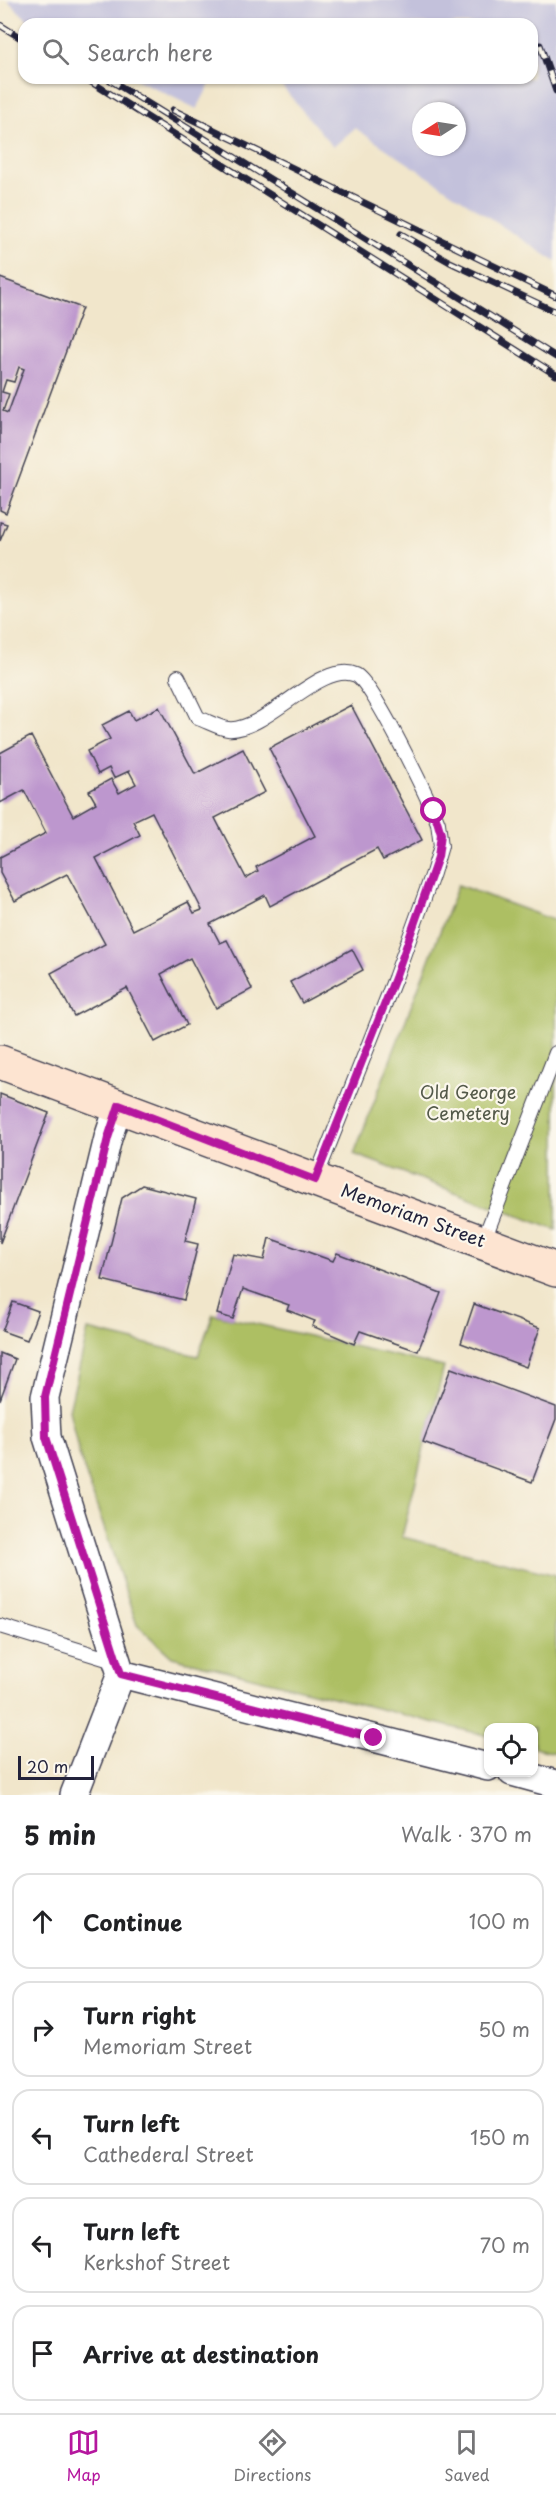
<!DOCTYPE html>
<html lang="en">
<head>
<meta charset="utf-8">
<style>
  :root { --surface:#fff; --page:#f6f6f6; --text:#202124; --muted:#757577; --line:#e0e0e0; --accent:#b5179e }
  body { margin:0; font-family:"Playpen Sans",sans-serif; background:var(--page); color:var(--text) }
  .controls { position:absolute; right:18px; bottom:18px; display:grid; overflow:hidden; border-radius:12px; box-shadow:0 2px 4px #0004 }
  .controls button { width:54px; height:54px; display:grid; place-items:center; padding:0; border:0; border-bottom:2px solid var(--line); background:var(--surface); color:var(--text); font:30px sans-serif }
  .compass { position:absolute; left:412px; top:102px; width:54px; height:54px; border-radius:50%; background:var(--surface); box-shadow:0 2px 4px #0004; rotate:258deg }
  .scale { position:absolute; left:18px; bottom:15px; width:76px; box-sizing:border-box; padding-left:6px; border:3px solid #22223b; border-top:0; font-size:16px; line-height:21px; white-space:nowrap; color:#22223b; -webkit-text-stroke:4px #fbf7ec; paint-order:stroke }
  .stop { position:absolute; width:18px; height:18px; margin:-14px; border:4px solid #b5179e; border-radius:50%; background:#fff }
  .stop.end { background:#b5179e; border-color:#fff; box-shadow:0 2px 6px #0008 }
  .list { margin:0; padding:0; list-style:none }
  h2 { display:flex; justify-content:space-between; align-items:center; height:78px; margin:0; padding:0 24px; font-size:26px }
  h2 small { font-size:20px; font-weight:400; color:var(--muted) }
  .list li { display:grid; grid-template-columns:39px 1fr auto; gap:18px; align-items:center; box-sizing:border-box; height:96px; margin:0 12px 12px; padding:0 12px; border:2px solid var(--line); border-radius:18px }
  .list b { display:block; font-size:22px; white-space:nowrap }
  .list p { margin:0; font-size:20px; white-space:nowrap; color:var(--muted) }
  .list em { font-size:20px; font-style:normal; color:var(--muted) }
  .icon { flex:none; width:33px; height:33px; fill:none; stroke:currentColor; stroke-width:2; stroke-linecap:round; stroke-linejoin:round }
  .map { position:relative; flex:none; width:556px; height:1795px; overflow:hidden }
  .search { position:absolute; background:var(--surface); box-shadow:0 2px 4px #0004; left:18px; right:18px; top:18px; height:66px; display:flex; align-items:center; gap:15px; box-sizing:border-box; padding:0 21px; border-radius:18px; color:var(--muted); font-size:22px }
  .sheet { height:618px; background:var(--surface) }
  nav { display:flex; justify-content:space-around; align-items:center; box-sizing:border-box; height:84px; border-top:2px solid var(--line); background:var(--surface); font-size:16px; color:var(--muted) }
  nav a { display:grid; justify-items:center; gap:3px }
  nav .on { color:var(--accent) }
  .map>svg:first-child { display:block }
</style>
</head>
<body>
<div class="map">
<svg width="556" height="1795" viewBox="0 0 556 1795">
  <rect width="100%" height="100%" fill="#fbf7ec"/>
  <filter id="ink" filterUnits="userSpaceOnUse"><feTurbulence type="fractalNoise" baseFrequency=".0167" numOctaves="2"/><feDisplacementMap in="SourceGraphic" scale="12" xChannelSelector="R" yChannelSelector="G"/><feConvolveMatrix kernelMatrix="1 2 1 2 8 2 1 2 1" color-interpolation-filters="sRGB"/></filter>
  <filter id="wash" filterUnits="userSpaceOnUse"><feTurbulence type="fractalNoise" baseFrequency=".008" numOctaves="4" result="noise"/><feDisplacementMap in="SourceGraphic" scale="24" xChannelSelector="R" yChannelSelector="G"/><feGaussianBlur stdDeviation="1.35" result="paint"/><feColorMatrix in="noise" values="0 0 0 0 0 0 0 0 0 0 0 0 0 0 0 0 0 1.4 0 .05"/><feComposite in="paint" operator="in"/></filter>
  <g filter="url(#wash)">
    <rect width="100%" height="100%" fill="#f1e6cb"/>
    <g fill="#c3c1db" fill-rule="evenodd">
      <path d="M 7,0 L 556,0 L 556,262 L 355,128 L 333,147 L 275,78 L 532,78 L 532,24 L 32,24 ZM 421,111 L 457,111 L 457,147 L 421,147 Z"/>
      <polygon points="134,78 213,78 197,109"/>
    </g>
    <g fill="#adbf63" stroke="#68704f" stroke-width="1.5">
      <polygon points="458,885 556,921 556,1230 354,1154"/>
      <polygon points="213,1314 444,1367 402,1537 556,1575 556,1753 534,1748 534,1728 488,1728 488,1736 172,1657 137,1625 79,1454 69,1410 88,1330 198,1356"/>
    </g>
    <g id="blocks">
      <g fill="#bd97ce" fill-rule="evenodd">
        <path d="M 0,278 L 82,308 L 6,513 L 0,510 ZM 19,367 L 24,369 L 8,413 L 3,411 L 9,394 L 2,392 L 6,380 L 14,382 Z"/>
        <polygon points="0,522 7,524 0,541"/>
        <path d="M 351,705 L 422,840 L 383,860 L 377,849 L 270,906 L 265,895 L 210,924 L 220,943 L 227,940 L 252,989 L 216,1008 L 190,958 L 161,974 L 187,1025 L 155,1042 L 127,988 L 74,1016 L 51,973 L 105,944 L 67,874 L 15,901 L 0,873 L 0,857 L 46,833 L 24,790 L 0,803 L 0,753 L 31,736 L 73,816 L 96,803 L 89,791 L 111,779 L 119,793 L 136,784 L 129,771 L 114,778 L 109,768 L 98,774 L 87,751 L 110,739 L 102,725 L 129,711 L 134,720 L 159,707 L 195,774 L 243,749 L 265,792 L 215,818 L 246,878 L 258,871 L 256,867 L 315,836 L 269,748 ZM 152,812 L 202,910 L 194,913 L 188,902 L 133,930 L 96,858 L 140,835 L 133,821 Z"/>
        <polygon points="352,949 363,970 302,1003 290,982"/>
        <polygon points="0,1094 49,1113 0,1243"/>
        <polygon points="142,1185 196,1199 185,1241 198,1244 184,1300 102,1280 122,1198"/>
        <polygon points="269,1238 333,1261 337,1253 441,1293 418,1351 360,1331 354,1344 312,1326 315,1321 287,1310 289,1305 243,1289 233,1319 217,1314 233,1254 264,1260"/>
        <polygon points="13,1302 38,1311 27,1340 2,1331"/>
        <polygon points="474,1304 540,1328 526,1367 461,1343"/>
        <polygon points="0,1353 15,1359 0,1400"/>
        <polygon points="451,1368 556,1407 556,1419 532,1482 423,1442"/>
      </g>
    </g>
  </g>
  <g filter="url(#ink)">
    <use href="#blocks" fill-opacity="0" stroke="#413f51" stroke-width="1.5"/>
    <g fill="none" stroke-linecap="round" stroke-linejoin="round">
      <defs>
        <g id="lane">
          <path d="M 178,677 L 198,718 C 207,721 219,728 228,729 C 265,733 321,659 356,675 C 373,683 429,800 438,823 L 441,846 L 433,873 L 395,978 L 315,1180"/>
          <polyline points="483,1242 556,1053"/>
          <polyline points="0,1626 117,1662"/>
        </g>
        <g id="street">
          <polyline points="121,1674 488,1767"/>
          <polyline points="512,1772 556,1784"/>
          <polyline points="74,1795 121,1674 47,1437 45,1397 108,1138 119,1105"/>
        </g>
        <polyline id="secondary" points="0,1062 556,1270"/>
      </defs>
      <use href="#lane" stroke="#413f51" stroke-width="16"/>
      <use href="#street" stroke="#413f51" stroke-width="30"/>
      <use href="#secondary" stroke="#413f51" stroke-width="36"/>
      <use href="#lane" stroke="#fff" stroke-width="14"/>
      <use href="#street" stroke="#fff" stroke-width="27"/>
      <use href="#secondary" stroke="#fde4d1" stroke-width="33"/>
      <defs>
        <g id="rail">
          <polyline points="0,25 24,40"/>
          <polyline points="540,45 556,91"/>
          <polyline points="85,78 556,375"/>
          <polyline points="107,78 556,357"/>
          <polyline points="173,110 556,296"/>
          <polyline points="401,234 450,262 556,312"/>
        </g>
      </defs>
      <use href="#rail" stroke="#22223b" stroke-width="7"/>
      <use href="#rail" stroke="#fbf7ec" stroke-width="4.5" stroke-dasharray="14" stroke-linecap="butt"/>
    </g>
  </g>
  <g fill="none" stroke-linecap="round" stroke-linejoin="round" filter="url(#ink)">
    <polyline stroke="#b5179e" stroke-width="8" points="374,1738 121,1674 46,1437 45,1397 108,1138 119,1105 315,1180 395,978 438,857 441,834 434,811"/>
  </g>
  <g text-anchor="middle" stroke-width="4.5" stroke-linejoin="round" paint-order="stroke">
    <g font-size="18" fill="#535949" stroke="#fbf7ec">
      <text x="468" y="1099">Old George<tspan x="468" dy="21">Cemetery</tspan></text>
    </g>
    <g font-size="18" fill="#22223b" stroke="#fbf7ec">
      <text transform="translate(413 1216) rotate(20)" y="6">Memoriam Street</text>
    </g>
  </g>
</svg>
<div class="controls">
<button><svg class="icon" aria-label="locate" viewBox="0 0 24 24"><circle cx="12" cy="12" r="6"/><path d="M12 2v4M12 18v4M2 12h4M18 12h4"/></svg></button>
</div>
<svg class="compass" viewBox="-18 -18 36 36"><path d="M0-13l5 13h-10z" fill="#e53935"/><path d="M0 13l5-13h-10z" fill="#757577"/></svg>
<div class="scale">20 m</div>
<div class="stop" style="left:434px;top:811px"></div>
<div class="stop end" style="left:374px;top:1738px"></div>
<div class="search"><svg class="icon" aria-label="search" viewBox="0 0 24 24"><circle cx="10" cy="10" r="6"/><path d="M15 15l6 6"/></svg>Search here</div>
</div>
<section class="sheet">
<h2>5 min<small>Walk · 370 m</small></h2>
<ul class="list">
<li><svg class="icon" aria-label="ahead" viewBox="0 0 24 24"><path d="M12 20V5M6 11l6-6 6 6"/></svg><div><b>Continue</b></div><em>100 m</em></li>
<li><svg class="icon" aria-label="right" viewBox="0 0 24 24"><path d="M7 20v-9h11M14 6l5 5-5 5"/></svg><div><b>Turn right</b><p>Memoriam Street</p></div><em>50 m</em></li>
<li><svg class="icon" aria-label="left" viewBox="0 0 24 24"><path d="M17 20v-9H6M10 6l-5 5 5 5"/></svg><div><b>Turn left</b><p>Cathederal Street</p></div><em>150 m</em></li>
<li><svg class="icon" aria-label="left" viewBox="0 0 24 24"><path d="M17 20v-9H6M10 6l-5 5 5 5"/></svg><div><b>Turn left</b><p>Kerkshof Street</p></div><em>70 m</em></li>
<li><svg class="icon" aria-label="arrive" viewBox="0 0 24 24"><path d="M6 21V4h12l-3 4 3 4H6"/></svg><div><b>Arrive at destination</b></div></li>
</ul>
</section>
<nav>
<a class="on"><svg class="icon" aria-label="map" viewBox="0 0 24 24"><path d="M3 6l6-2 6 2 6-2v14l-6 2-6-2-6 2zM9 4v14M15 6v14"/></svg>Map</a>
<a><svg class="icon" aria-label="directions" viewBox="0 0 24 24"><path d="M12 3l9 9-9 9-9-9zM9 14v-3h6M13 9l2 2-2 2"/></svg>Directions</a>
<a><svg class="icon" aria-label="saved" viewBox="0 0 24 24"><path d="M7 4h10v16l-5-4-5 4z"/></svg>Saved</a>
</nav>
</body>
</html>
